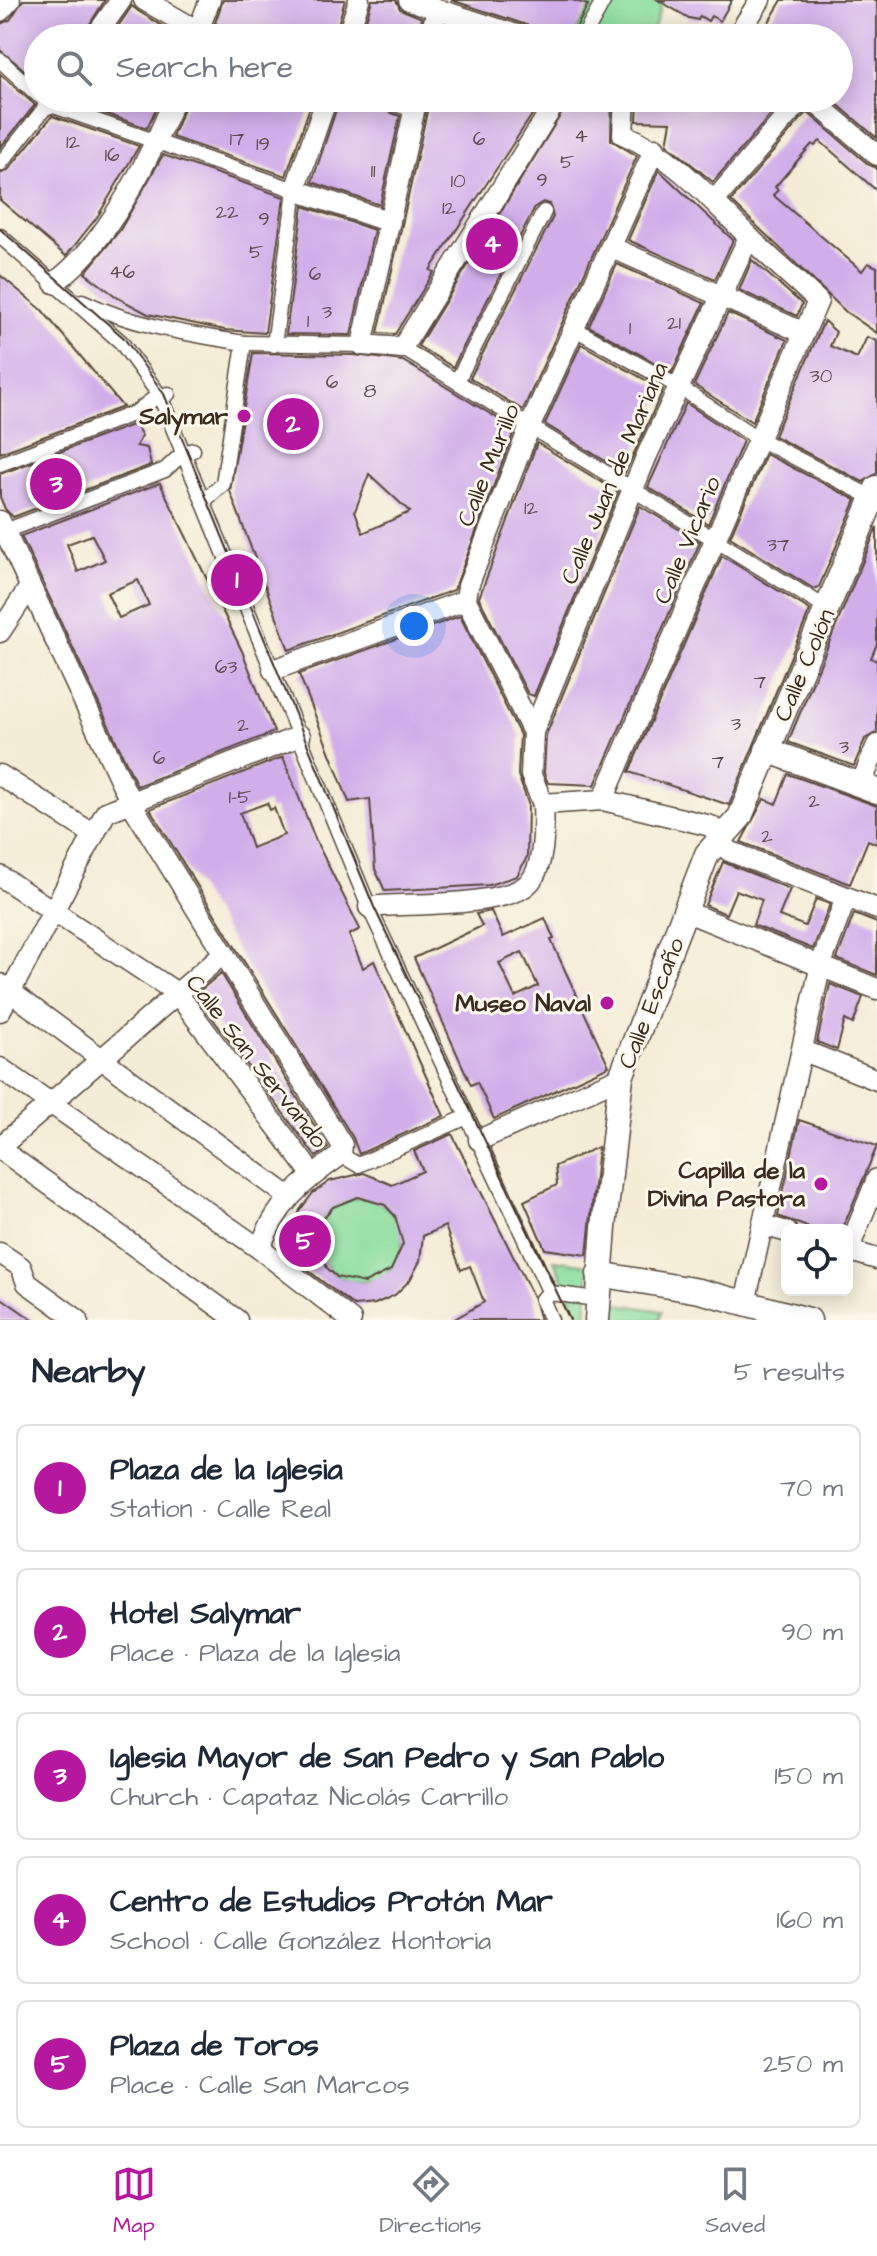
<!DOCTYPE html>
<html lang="en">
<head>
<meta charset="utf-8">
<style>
  :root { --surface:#fff; --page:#f6f6f7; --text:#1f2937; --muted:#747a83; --line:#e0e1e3; --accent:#b5179e }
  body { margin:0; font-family:"Architects Daughter",sans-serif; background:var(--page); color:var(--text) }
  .controls { position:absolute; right:24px; bottom:24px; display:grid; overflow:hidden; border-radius:12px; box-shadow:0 4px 20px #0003 }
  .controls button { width:72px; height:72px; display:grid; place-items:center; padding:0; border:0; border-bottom:2px solid var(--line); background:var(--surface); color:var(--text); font:40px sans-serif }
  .you { position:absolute; left:414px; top:626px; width:28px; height:28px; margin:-20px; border:6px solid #fff; border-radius:50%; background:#1a73e8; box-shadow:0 0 0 12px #1a73e833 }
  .badge { display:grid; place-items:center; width:52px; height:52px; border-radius:50%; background:var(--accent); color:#fff; font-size:26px; font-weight:700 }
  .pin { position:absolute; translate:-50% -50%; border:4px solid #fff; box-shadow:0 2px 8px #0006 }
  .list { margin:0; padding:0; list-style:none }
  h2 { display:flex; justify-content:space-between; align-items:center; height:104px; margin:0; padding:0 32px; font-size:34px }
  h2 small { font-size:26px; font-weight:400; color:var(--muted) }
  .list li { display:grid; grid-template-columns:52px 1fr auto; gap:24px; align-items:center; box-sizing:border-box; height:128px; margin:0 16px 16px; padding:0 16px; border:2px solid var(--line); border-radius:12px }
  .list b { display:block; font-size:30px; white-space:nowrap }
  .list p { margin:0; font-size:26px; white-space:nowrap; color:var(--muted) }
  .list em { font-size:26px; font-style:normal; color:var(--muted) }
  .icon { flex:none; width:44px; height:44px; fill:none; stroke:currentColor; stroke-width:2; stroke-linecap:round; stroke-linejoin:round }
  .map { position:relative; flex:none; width:877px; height:1320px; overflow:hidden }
  .search { position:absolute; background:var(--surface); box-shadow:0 4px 20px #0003; left:24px; right:24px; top:24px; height:88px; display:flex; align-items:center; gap:20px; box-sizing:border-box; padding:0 28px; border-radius:44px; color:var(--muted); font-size:30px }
  .sheet { height:824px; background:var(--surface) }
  nav { display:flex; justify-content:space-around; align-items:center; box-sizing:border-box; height:112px; border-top:2px solid var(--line); background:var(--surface); font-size:22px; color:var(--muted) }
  nav a { display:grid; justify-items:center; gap:4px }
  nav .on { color:var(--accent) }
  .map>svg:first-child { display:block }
</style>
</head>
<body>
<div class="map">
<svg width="877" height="1320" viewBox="0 0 877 1320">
  <rect width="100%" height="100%" fill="#fbf7ec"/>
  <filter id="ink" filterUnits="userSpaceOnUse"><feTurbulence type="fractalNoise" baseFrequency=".0125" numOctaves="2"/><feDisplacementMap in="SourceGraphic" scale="16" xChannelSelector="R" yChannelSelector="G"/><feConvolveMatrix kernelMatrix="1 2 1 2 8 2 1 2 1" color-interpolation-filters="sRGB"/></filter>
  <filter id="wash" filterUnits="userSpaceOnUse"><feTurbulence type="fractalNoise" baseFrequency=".006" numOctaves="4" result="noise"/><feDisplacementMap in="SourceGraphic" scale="32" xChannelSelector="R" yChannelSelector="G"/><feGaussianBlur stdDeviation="1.8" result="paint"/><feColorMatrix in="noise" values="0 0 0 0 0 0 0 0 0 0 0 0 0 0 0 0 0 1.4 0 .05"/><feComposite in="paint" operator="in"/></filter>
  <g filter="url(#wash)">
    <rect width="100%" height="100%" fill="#f4ecd6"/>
    <g fill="#8add9e" stroke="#62845e" stroke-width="2">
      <polygon points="595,0 663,0 652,34 572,38"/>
      <circle cx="360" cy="1240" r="42"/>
      <polygon points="554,1260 589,1265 586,1320 582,1320"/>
      <polygon points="612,1303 662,1311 659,1320 611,1320"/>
    </g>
    <g id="blocks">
      <g fill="#d1aeea" fill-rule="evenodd">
        <polygon points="23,0 105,0 81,38 38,38 38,81 0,50 0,24 10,20"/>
        <polygon points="223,0 345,0 334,38 244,38 215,23"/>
        <polygon points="372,0 396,0 400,9 422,18 417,38 361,38"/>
        <polygon points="451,0 572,0 588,5 571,38 539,38 530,26"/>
        <polygon points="658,0 732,0 720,21 711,16 708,21 700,16 698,20 689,18"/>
        <polygon points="782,0 877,0 877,138 830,98 839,98 839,38 772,38 763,32"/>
        <polygon points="132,6 138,11 182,38 110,38"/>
        <polygon points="0,74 35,105 0,148"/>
        <polygon points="74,98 161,98 147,128 72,102"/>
        <polygon points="188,98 313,98 286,176 172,137"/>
        <polygon points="340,98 368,98 383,110 400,116 380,205 312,182"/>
        <polygon points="430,98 543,98 430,270 434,272 395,334 378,333"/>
        <polygon points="571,98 612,98 611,140 637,156 523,410 470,378 553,217 549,204 543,202 535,207 453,367 418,346"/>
        <polygon points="669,98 785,98 713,182 667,144 671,122 637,121 638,103 668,104"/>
        <polygon points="807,112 869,165 877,168 877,191 820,141 815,146 812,144 798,160 775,187 778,190 773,195 862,271 868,263 877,267 877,333 846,312 731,201"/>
        <polygon points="52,116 139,146 98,216 66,256 0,200 0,174 8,170"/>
        <polygon points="163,155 284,197 265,333 225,330 148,314 118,298 85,273 120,230"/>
        <polygon points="659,170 733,240 715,279 628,240"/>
        <polygon points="303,206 374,230 351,335 286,334"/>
        <polygon points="752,260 802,304 797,316 739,290"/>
        <polygon points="617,264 704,303 672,372 589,326"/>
        <polygon points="0,275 42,310 123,407 0,453"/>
        <polygon points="728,313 787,340 752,422 694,385"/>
        <polygon points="824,321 836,332 830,346 857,358 867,337 877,341 877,473 863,482 774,436"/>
        <polygon points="581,344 663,390 625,473 545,424"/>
        <path d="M 253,353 L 354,355 L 403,361 L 515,429 L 454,590 L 289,650 L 230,491 ZM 369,474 L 410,512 L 363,533 L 355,511 Z"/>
        <polygon points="686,403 743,441 708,524 648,487"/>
        <polygon points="135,424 142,436 136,446 147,448 151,465 13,517 5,509 0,497 0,474"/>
        <polygon points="537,443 618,492 534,696 528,694 479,598"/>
        <polygon points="766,454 856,500 819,587 814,589 730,537"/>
        <path d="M 160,483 L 242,651 L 274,732 L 137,786 L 21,536 ZM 92,535 L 105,560 L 78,572 L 67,544 ZM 138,580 L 149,605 L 119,618 L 107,593 Z"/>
        <polygon points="640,506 700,542 595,785 548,783 544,773 546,735"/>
        <polygon points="877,527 877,644 871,658 877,661 877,732 865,739 854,766 788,742"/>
        <polygon points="722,556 810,610 729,805 629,772"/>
        <polygon points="460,616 520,735 518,775 528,803 527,857 517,876 489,885 385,891 375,869 370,799 349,802 299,674"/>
        <path d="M 283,757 L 316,841 L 360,929 L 349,935 L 363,968 L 374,961 L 444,1116 L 359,1154 L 353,1138 L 150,809 ZM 267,803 L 270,810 L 274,808 L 284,835 L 252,848 L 240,813 Z"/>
        <polygon points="788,774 877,806 877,844 868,840 850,884 741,842 764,799 776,804"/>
        <polygon points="723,862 790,889 779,916 805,926 816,899 830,904 813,949 753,925 762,900 736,890 726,914 705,905"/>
        <path d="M 491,911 L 503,937 L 545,918 L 554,939 L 551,940 L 609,1066 L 494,1119 L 477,1082 L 471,1085 L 414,958 L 482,926 L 476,914 ZM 522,952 L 538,986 L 515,997 L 499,963 Z"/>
        <polygon points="854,914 877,923 877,975 837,959"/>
        <polygon points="221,973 328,1148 316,1157 195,995"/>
        <polygon points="830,984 863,997 853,1024 845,1020 837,1050 817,1042"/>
        <polygon points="799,1120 877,1146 842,1230 815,1230 778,1216"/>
        <path d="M 452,1134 L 533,1296 L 540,1320 L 453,1320 L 484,1302 L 470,1266 L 461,1270 L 445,1226 L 423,1236 L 420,1261 L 410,1280 L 395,1295 L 375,1304 L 354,1306 L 296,1261 L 293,1231 L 300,1210 L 313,1193 L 330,1181 L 364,1173 L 392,1185 L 423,1171 L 414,1151 ZM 358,1197 L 385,1205 L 395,1216 L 403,1244 L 391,1270 L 365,1283 L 337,1277 L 327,1268 L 317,1243 L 324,1217 L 333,1207 Z"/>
        <polygon points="598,1147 587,1255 545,1249 524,1201 557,1185 555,1166"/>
        <polygon points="0,1297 33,1320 0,1320"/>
      </g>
    </g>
  </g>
  <g filter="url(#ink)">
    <use href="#blocks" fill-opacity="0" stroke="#57473a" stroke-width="2"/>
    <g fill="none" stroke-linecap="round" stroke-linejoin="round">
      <defs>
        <g id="pedestrian">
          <polyline points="583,38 604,0"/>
          <polyline points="0,60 38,95"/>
          <polyline points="42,98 48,104 295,190 274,345"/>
          <polyline points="0,164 48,104"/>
          <polyline points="0,236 121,342 160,396 369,907 550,1293 542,1299 551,1320"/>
          <path d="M 82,301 C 134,326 188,334 244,343 L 223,484 L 205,500"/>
          <polyline points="575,329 679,387 757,438 873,498"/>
          <polyline points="244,343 362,345"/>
          <polyline points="402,348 828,609"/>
          <polyline points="457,381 544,212"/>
          <polyline points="0,464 135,413 156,397 168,394"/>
          <polyline points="5,531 165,470 181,455 193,450"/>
          <polyline points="341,1155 358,1165 467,1117"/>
          <polyline points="550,1293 597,1299"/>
        </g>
        <g id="minor">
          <polyline points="144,0 198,31 217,38"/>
          <polyline points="409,0 526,38"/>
          <polyline points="0,11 10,0"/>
          <polyline points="94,38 121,0"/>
          <polyline points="195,38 210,0"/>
          <polyline points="347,38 359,0"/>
          <polyline points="430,38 437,9"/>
          <polyline points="736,38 760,0"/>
          <polyline points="327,98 295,190 390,222"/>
          <polyline points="388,98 414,107"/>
          <polyline points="417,98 362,345 402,348 558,98"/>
          <polyline points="810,98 877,155"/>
          <polyline points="48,104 52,98"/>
          <polyline points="715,200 802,98"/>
          <polyline points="613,248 804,333"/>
          <path d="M 54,283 C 107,245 150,157 175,98"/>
          <path d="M 0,521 L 131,803 L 342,1145 L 341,1155 C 304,1180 274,1206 260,1249"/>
          <polyline points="0,632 29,588"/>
          <polyline points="273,670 466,600"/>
          <polyline points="533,732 647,455 749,237"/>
          <polyline points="0,775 93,834"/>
          <polyline points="861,784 877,745"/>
          <path d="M 603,800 L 818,301 C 796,280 772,260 750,238 C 710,199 676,157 623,134 L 625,98"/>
          <polyline points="543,804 531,775 533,732 466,600 468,586 530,426 655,148"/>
          <polyline points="543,804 603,800 711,826 729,851 877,909"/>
          <polyline points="0,876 177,993 312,1174"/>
          <path d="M 369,907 C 406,903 495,907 524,887 C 546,873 544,826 543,804"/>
          <polyline points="687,912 877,989"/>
          <polyline points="0,984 289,1197"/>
          <polyline points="0,1011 106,812 300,736"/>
          <polyline points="804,1051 877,1080"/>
          <polyline points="0,1068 260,1249 351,1320"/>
          <polyline points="479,1140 621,1077"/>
          <polyline points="0,1147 224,953"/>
          <polyline points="0,1149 237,1320"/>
          <polyline points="763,1225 787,1232"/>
          <polyline points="847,1250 877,1259"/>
          <polyline points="848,1251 877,1179"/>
          <polyline points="0,1253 21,1267 27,1283 78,1320"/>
          <polyline points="745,1303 821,964 846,898"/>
        </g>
        <g id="tertiary">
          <polyline points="767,750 877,791"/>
          <polyline points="599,1274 699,1291 809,1320"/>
          <polyline points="597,1320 604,1227 621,1077 707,854 740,817 877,488"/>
        </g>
      </defs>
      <use href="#pedestrian" stroke="#57473a" stroke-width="17"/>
      <use href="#minor" stroke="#57473a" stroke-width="23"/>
      <use href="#tertiary" stroke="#57473a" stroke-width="27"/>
      <use href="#pedestrian" stroke="#fff" stroke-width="14"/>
      <use href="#minor" stroke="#fff" stroke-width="20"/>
      <use href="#tertiary" stroke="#fff" stroke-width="24"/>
      <polyline stroke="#3b2a1e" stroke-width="2" points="0,229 124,338 164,394 374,907 570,1320"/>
    </g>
  </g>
  <g fill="#b5179e" stroke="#fbf7ec" stroke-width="3">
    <circle cx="244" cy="416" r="8"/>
    <circle cx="607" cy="1003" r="8"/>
    <circle cx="821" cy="1184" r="8"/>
  </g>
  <g text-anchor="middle" stroke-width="6" stroke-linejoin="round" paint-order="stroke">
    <g font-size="20" fill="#604b51">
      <text x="581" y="142">4</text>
      <text x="237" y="145">17</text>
      <text x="479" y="145">6</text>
      <text x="73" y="148">12</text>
      <text x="263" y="150">19</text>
      <text x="112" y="161">16</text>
      <text x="567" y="168">5</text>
      <text x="373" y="177">11</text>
      <text x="542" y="186">9</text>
      <text x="458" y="187">10</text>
      <text x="449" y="214">12</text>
      <text x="227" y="218">22</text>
      <text x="264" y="225">9</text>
      <text x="256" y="258">5</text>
      <text x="122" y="278">46</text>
      <text x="315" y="280">6</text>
      <text x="327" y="318">3</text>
      <text x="308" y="327">1</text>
      <text x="674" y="329">21</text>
      <text x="630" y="334">1</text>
      <text x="821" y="382">30</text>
      <text x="332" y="388">6</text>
      <text x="370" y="397">8</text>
      <text x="531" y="514">12</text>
      <text x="778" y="551">37</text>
      <text x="226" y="673">63</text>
      <text x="760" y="688">7</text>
      <text x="736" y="730">3</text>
      <text x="243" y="731">2</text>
      <text x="844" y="753">3</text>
      <text x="159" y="764">6</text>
      <text x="718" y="768">7</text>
      <text x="240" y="803">1-5</text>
      <text x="814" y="807">2</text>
      <text x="767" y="842">2</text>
    </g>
    <g font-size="24" font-weight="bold" fill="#3b2a1e" stroke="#fbf7ec" text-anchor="end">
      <text x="228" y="424">Salymar</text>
      <text x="591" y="1011">Museo Naval</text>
      <text x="805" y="1178">Capilla de la<tspan x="805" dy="28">Divina Pastora</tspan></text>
    </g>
    <g font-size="24" fill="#3b2a1e" stroke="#fbf7ec">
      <text transform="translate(488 465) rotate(-68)" y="8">Calle Murillo</text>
      <text transform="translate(614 473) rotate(-67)" y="8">Calle Juan de Mariana</text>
      <text transform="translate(687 540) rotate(-67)" y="8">Calle Vicario</text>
      <text transform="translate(804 665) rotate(-67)" y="8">Calle Colón</text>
      <text transform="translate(651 1003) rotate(-68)" y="8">Calle Escaño</text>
      <text transform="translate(257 1061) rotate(52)" y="8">Calle San Servando</text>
    </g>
  </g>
</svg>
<div class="controls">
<button><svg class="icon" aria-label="locate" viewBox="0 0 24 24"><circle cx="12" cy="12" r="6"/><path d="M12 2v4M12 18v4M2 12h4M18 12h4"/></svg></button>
</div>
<div class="you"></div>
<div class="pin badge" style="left:237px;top:580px">1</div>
<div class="pin badge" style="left:293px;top:424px">2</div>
<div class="pin badge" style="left:56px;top:484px">3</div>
<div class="pin badge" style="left:492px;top:244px">4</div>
<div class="pin badge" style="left:305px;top:1241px">5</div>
<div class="search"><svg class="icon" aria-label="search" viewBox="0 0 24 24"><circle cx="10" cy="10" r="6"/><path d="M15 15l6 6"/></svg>Search here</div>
</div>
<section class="sheet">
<h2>Nearby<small>5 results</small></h2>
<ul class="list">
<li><span class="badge">1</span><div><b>Plaza de la Iglesia</b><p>Station · Calle Real</p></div><em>70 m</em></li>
<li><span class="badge">2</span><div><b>Hotel Salymar</b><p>Place · Plaza de la Iglesia</p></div><em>90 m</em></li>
<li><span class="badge">3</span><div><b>Iglesia Mayor de San Pedro y San Pablo</b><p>Church · Capataz Nicolás Carrillo</p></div><em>150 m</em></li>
<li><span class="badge">4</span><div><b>Centro de Estudios Protón Mar</b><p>School · Calle González Hontoria</p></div><em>160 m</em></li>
<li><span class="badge">5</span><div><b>Plaza de Toros</b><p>Place · Calle San Marcos</p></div><em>250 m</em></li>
</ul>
</section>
<nav>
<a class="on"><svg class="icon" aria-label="map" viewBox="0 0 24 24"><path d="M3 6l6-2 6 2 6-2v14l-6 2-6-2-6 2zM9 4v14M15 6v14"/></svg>Map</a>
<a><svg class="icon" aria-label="directions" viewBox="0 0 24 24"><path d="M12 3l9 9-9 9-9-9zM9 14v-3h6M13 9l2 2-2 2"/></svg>Directions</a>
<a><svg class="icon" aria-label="saved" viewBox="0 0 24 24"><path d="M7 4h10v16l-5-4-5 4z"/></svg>Saved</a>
</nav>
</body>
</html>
